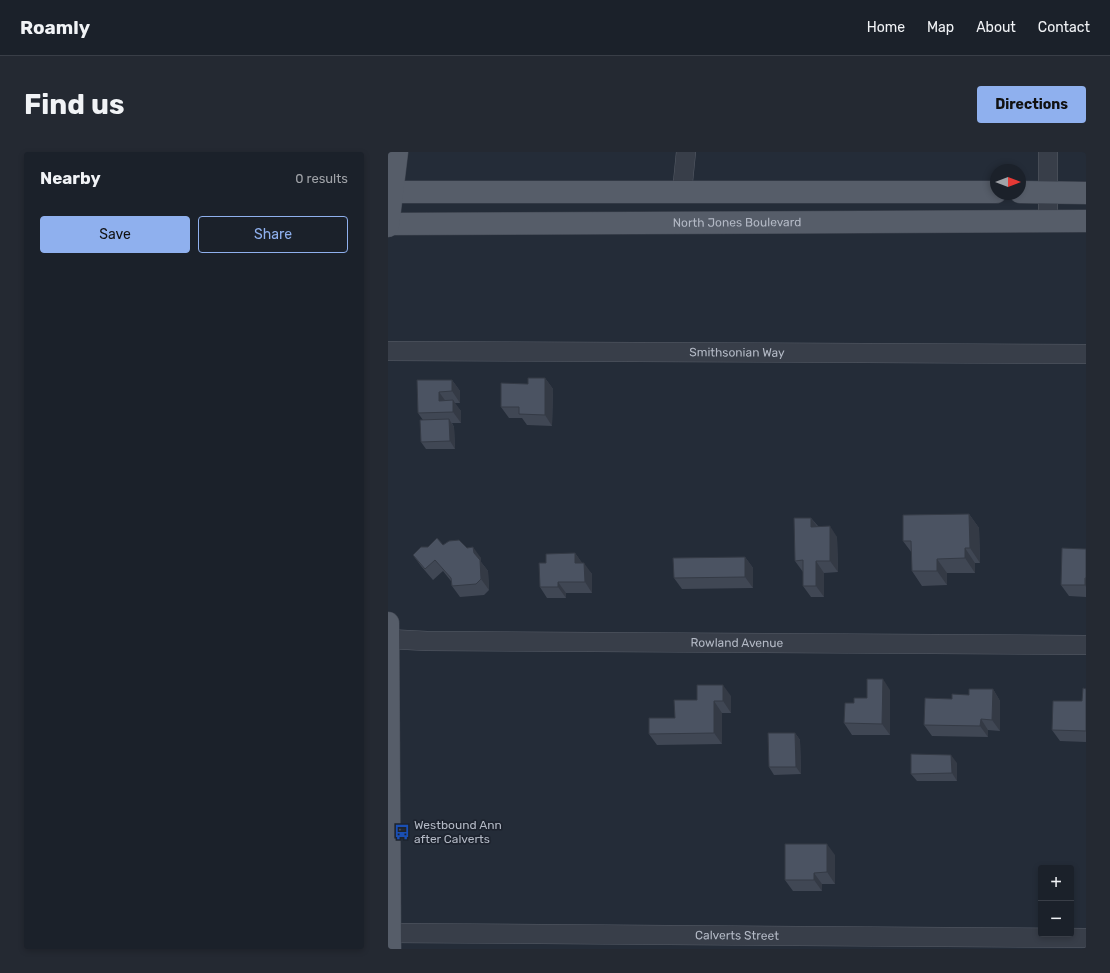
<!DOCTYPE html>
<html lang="en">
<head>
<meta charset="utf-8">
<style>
  :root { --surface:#1b212a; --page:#242932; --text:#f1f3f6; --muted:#a0a3a8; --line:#393e47; --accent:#8fb0ee }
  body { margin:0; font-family:Rubik,sans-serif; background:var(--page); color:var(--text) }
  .controls { position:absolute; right:12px; bottom:12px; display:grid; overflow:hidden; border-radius:4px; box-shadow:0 2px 6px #0003 }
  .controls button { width:36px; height:36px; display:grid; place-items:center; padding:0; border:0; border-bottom:1px solid var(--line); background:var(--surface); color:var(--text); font:20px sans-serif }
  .compass { position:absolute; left:602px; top:12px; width:36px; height:36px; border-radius:50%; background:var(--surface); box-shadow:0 2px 6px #0003; rotate:90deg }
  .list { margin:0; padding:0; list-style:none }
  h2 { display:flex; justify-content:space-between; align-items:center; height:52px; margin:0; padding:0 16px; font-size:17px }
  h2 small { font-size:13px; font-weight:400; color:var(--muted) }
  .actions { display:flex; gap:8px; padding:12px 16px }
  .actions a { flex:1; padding:9px 0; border:1px solid var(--accent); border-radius:4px; text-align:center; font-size:14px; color:var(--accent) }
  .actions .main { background:var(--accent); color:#111 }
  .map { position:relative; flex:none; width:698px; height:797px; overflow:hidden; border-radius:4px }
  header { display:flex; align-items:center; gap:24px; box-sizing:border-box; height:56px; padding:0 20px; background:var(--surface); border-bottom:1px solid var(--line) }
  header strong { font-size:19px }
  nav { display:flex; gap:22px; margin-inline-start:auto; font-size:14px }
  .intro { display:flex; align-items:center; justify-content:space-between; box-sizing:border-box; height:96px; padding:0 24px }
  h1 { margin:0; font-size:28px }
  .button { padding:10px 18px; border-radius:4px; background:var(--accent); color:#111; font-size:14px; font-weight:700 }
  main { display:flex; gap:24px; padding:0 24px }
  aside { flex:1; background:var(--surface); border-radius:4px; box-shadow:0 2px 6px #0003 }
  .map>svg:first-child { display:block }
</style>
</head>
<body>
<header>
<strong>Roamly</strong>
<nav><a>Home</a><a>Map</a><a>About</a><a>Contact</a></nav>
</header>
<div class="intro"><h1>Find us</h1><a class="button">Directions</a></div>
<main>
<aside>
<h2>Nearby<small>0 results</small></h2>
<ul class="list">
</ul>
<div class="actions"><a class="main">Save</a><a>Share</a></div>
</aside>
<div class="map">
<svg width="698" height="797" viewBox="0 0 698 797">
  <rect width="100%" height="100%" fill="#242c38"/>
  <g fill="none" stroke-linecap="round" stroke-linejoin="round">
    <defs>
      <g id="minor">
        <polyline points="294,40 298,0"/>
        <polyline points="660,69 660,0"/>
        <path id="s1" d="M 0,199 L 698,202"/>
        <path id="s2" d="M 0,487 L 39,489 L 698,493"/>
        <path id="s3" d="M 0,781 L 698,786"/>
      </g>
      <g id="major">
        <polyline points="0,40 608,40"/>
        <polyline points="632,40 698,41"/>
        <path id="s4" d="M 0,72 L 698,69"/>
        <polyline points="0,74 9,0"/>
        <polyline points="0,471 2,797"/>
      </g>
    </defs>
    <use href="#minor" stroke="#565c67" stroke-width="20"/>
    <use href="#major" stroke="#414752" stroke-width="23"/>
    <use href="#minor" stroke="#383e49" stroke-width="19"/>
    <use href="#major" stroke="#565d69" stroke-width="22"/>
  </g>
  <g fill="#404754">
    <polygon points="157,226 165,237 164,274 139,273 134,266 121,266 113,255 140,232"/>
    <polygon points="29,228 64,228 72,239 72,251 66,251 73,259 73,271 64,271 66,275 67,297 38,297 33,290 35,268 30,261"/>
    <polygon points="581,362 591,376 592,411 587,411 587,421 559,421 559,433 534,434 524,419 524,401 515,389"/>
    <polygon points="423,366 430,374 449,385 450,420 436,421 436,445 423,445 415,434 415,420 407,409"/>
    <polygon points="55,393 79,396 93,406 93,410 100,419 101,438 96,443 72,445 64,434 63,429 55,419 45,428 33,414 25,403"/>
    <polygon points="698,397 698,445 681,444 673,433"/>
    <polygon points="187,401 194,411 204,422 204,441 178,441 178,446 159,446 152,435 158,411"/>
    <polygon points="357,405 365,416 365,436 294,437 286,426"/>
    <polygon points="605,537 612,549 612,579 600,578 600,585 544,584 536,573 564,547"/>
    <polygon points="698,537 698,590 672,589 664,578 694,549"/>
    <polygon points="502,538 502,583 464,583 456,571 466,551"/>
    <polygon points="343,544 343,561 334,561 334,592 269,593 261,582 287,566 309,548"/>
    <polygon points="407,581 412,588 413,622 386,623 381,615"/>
    <polygon points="569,611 569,629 529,629 523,622"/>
    <polygon points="447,703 447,732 434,732 434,739 405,739 397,728"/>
  </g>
  <g fill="#343a45">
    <polygon points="157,226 165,237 164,274 157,263"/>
    <polygon points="64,228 72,239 72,251 64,239"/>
    <polygon points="51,240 59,251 51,249"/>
    <polygon points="65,248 73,259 73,271 65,260"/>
    <polygon points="61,267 66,275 67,297 62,289"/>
    <polygon points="581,362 591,376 592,411 582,396"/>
    <polygon points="423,366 431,377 423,375"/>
    <polygon points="442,374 449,385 450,420 442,409"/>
    <polygon points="85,395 93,406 93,410 100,419 101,438 93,427 86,401"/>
    <polygon points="577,396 587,411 587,421 577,406"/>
    <polygon points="187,401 195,412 187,411"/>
    <polygon points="357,405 365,416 365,436 357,425"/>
    <polygon points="549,407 559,421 559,433 549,419"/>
    <polygon points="428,409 436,421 436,445 428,434"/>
    <polygon points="196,411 204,422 204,441 197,430"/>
    <polygon points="697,426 698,428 698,435 697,433"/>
    <polygon points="170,430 178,441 178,446 170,435"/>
    <polygon points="495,527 502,538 502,583 494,572"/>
    <polygon points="335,533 343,544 343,561 335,549"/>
    <polygon points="605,537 612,549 612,579 604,568"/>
    <polygon points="326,549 334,561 334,592 326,581"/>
    <polygon points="593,567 600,578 600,585 592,574"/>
    <polygon points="407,581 412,588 413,622 408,615"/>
    <polygon points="563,603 569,611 569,629 564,621"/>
    <polygon points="439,692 447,703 447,732 439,720"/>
    <polygon points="426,721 434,732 434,739 426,728"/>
  </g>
  <g fill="#4b5362" stroke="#343a45">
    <polygon points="140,226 157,226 157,263 131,262 131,255 113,255 113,231 140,232"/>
    <polygon points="29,228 64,228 64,239 51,240 51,249 65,248 65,260 30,261"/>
    <polygon points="61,267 62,289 33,290 32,268"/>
    <polygon points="581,362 582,396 577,396 577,406 549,407 549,419 524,419 523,389 515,389 515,363"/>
    <polygon points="406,366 423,366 423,375 442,374 442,409 428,409 428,434 415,434 415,408 407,409"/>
    <polygon points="49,386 55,393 61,389 71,388 79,396 85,395 86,401 92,408 93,427 88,432 64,434 63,426 47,408 37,417 25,403 33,395 40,395"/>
    <polygon points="674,396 698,397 698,426 697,426 697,433 673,433"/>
    <polygon points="187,401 187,411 196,411 197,430 170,430 170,435 152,435 151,411 158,411 158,402"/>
    <polygon points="357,405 357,425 286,426 285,406"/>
    <polygon points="479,527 495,527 494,572 456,571 457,551 466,551 466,546 479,546"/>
    <polygon points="309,533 335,533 335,549 326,549 326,581 261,582 261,566 287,566 286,548 309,548"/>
    <polygon points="695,536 698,537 698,579 664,578 665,549 694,549"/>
    <polygon points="581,537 605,537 604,568 593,567 592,574 536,573 537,546 564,547 564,542 581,543"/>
    <polygon points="380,581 407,581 408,615 381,615"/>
    <polygon points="523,602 563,603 564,621 523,622"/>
    <polygon points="397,692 439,692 439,720 426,721 426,728 397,728"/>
  </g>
  <defs>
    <symbol id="bus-bare" viewBox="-9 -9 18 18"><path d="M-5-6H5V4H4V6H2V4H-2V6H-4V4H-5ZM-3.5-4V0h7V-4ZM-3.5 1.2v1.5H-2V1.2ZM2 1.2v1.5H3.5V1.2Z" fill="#1a4fb4" stroke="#1d232e" stroke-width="2.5" paint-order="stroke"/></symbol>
  </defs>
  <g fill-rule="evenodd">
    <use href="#bus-bare" x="3" y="669" width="22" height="22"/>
  </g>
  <g text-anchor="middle" stroke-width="3.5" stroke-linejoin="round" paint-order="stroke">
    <g font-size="12" fill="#b3b9c5" stroke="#1d232e">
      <text dy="4" stroke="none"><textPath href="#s4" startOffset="349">North Jones Boulevard</textPath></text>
      <text dy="4" stroke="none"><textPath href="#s1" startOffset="349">Smithsonian Way</textPath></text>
      <text dy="4" stroke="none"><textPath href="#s2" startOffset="349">Rowland Avenue</textPath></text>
      <text dy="4" stroke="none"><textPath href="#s3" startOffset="349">Calverts Street</textPath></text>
    </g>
    <g font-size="12" fill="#b3b9c5" stroke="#1d232e" text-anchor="start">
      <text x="26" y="677">Westbound Ann<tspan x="26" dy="14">after Calverts</tspan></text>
    </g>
  </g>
</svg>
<div class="controls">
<button>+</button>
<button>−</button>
</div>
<svg class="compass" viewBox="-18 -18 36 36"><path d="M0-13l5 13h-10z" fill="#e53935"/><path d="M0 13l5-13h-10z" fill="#a0a3a8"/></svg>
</div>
</main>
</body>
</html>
